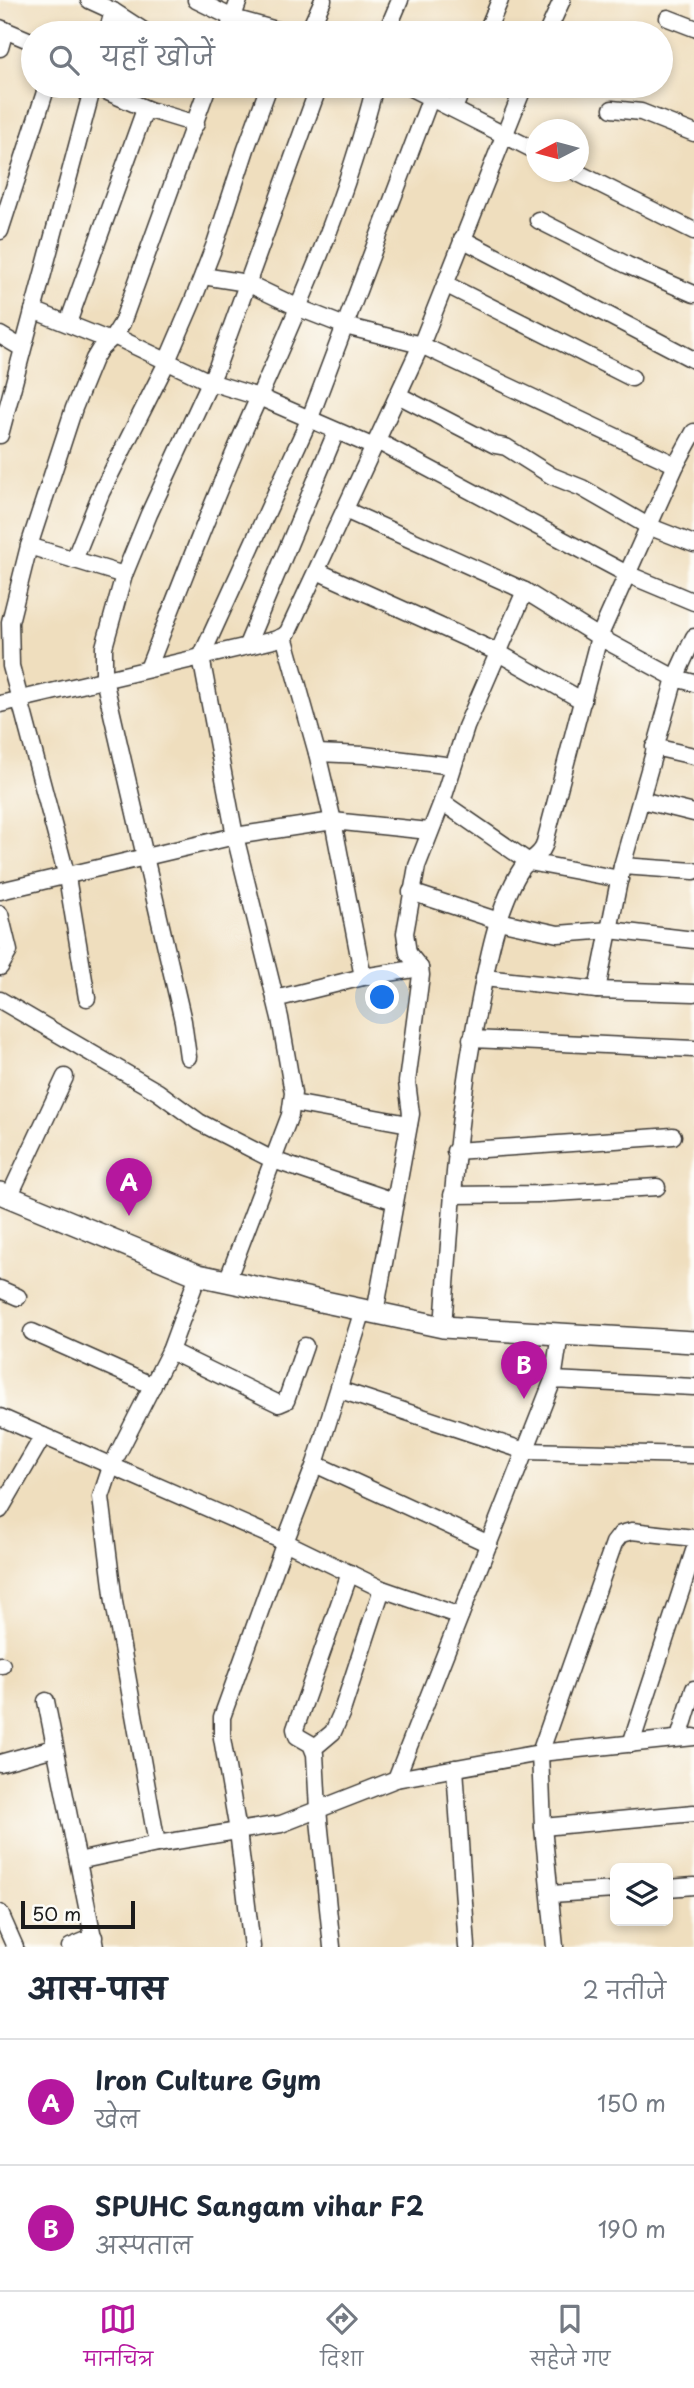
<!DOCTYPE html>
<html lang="hi">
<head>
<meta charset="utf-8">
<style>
  :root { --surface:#fff; --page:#f6f6f7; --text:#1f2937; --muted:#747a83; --line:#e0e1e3; --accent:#b5179e }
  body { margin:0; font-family:"Playpen Sans","Playpen Sans Deva",sans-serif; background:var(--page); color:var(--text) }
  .controls { position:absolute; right:21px; bottom:21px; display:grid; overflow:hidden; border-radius:10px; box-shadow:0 4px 10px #0003 }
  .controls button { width:63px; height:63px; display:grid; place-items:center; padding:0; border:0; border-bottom:2px solid var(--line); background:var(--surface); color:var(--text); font:35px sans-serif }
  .compass { position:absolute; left:526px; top:119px; width:63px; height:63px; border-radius:50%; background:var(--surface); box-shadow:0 4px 10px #0003; rotate:264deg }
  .scale { position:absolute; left:21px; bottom:18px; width:114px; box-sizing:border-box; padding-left:7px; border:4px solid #1c1c1c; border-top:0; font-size:19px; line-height:24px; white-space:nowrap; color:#1c1c1c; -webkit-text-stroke:5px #fdfcf7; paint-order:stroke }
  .you { position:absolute; left:383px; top:998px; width:24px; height:24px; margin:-18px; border:5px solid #fff; border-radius:50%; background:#1a73e8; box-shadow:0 0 0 10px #1a73e833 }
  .badge { display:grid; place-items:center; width:46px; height:46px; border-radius:50%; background:var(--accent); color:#fff; font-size:23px; font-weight:700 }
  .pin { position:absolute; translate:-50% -58px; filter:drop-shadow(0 2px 4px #0008) }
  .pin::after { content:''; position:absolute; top:37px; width:24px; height:21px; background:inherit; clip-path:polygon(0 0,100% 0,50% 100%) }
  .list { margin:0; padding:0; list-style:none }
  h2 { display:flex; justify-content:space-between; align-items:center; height:91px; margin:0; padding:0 28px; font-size:30px }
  h2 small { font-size:23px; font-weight:400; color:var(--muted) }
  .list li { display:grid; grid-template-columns:46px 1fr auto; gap:21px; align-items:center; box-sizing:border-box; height:126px; padding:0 28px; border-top:2px solid var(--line) }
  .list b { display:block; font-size:26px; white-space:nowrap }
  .list p { margin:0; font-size:23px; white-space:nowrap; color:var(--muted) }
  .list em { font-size:23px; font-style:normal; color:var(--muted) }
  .icon { flex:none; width:38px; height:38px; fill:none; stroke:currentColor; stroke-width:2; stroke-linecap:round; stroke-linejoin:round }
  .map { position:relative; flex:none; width:694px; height:1947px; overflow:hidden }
  .search { position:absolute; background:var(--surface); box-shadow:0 4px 10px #0003; left:21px; right:21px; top:21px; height:77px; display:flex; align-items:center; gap:18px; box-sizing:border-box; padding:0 24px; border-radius:38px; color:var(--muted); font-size:26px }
  .sheet { height:343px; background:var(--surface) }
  nav { display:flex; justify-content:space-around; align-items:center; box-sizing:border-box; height:98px; border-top:2px solid var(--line); background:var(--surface); font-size:19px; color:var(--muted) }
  nav a { display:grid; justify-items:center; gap:4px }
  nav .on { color:var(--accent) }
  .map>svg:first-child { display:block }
</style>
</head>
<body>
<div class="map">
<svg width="694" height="1947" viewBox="0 0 694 1947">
  <rect width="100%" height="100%" fill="#fdfcf7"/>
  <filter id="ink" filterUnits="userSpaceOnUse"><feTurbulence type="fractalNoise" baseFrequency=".0143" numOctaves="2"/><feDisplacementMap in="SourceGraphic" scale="14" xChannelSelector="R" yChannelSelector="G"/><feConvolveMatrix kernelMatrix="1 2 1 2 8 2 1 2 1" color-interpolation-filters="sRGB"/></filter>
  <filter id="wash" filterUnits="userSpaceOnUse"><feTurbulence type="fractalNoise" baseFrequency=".00686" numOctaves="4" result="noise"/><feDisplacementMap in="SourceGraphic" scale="28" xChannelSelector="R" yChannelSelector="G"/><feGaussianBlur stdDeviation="1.57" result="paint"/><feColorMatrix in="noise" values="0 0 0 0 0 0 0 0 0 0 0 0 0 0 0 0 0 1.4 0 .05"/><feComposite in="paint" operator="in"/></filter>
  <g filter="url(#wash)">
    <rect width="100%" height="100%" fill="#efdebe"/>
  </g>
  <g filter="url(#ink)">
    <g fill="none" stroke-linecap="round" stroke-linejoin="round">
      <defs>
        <g id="street">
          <polyline points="89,0 113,11 147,33"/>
          <polyline points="196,0 233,18 287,33"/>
          <polyline points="668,18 694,28"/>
          <polyline points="0,28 33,42"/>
          <polyline points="107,33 113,11"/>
          <polyline points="227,33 239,0"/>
          <polyline points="308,33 323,0"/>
          <polyline points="386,33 400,0"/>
          <polyline points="486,33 500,0"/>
          <polyline points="547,33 562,0"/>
          <polyline points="0,48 5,30"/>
          <polyline points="94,86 149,110"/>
          <polyline points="407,86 536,151"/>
          <polyline points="454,109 463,86"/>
          <polyline points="612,109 641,112 694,133"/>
          <polyline points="576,172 694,231"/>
          <polyline points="538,220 627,265 694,294"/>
          <polyline points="0,231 47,86"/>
          <polyline points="462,239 694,360"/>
          <polyline points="203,276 247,283 299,308 345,326 421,345 676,465"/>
          <polyline points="447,285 632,378"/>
          <polyline points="33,310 108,340"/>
          <polyline points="68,323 144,112 153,111 196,124"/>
          <polyline points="0,335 22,348"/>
          <polyline points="114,336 210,382 259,397 374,447"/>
          <polyline points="398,395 495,445 506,447 552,476 582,488 648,526 694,544"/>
          <polyline points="0,435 93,86"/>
          <polyline points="377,441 627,574 694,602"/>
          <polyline points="345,510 525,591 599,637 676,465 694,432"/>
          <polyline points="29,546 124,575"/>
          <polyline points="74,560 101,493 164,368 192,303 215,244 246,149 269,86"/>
          <polyline points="317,571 497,652 583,701"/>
          <polyline points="284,636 317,753 333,821 363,977"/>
          <polyline points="247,645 336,432"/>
          <path d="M 148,669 C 183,579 218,487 258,399 C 304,297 348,194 375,86"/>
          <polyline points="0,704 274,640 284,636 288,632 421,345 524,86"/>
          <polyline points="654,747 694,756"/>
          <polyline points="317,753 364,755 453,766"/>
          <polyline points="641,800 694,813"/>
          <polyline points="442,802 529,862 620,879"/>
          <polyline points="622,866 694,871"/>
          <polyline points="0,891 235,836 333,821 429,831"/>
          <polyline points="411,892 499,921 558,934 610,930 694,940"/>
          <polyline points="0,914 9,951 0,967"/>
          <polyline points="484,978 597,990 694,993"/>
          <polyline points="597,990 622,866 675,678 694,683"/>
          <polyline points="87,998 67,877 11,666 10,622 29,546 74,408 94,359 100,349 114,336 122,323 208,86"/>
          <polyline points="275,999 363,977 420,968"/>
          <polyline points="0,1000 158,1092 199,1122 273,1160 394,1201"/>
          <polyline points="471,1039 694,1049"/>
          <polyline points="188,1057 183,1021 104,679 104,647 124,575 149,514 217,367 319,86"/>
          <polyline points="293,1103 409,1124"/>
          <polyline points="455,1151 673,1136"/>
          <polyline points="452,1195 538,1194 657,1187"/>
          <polyline points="9,1197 65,1077"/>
          <polyline points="227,1281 290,1115 293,1093 280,1018 235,836 201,657 310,418 431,97"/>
          <polyline points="0,1289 18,1297"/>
          <polyline points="375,1313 411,1114 407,1082 421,975 420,968 408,953 405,933 417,866 442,802 466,727 525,591"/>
          <path d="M 443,1327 C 451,1217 457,1108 480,1000 C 485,974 490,947 498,922 C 503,907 513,881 522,868 C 529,859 539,858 544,846 L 599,637 L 675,678 L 694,637"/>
          <polyline points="32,1332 153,1386"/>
          <polyline points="170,1351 279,1404 286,1401 305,1346"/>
          <polyline points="553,1380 560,1334"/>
          <polyline points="340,1390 525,1451 694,1455"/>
          <polyline points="0,1417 285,1542 382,1589 460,1616"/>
          <polyline points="315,1464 489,1544"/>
          <polyline points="0,1510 43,1436"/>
          <polyline points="0,1665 2,1665"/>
          <polyline points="46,1701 95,1947"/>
          <polyline points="679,1738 694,1689"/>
          <polyline points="631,1744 694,1551"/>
          <polyline points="314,1748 333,1732 341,1714 382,1589"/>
          <polyline points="0,1763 54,1748"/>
          <polyline points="455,1768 467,1947"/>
          <polyline points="396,1779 553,1380 694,1387"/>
          <polyline points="543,1827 694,1813"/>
          <polyline points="157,1844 114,1602 101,1497 111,1467 170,1351 198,1275"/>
          <polyline points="78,1861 157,1844 281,1824 396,1779 540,1753 694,1737"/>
          <polyline points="668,1888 694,1886"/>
          <polyline points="551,1894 615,1890"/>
          <polyline points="0,1913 15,1947"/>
          <polyline points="70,1947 94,1937"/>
          <polyline points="252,1947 238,1831 222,1738 222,1717 285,1542 315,1464 363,1310"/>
          <polyline points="332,1947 318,1810 315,1754 311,1744 297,1736 295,1729 350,1573"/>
          <polyline points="555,1947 543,1827 540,1753 614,1543 621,1534 632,1531 694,1538"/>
        </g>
        <polyline id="secondary" points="0,1193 198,1275 443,1327 694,1342"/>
      </defs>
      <use href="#street" stroke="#3c3934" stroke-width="19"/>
      <use href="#secondary" stroke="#3c3934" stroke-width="24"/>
      <use href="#street" stroke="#fff" stroke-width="16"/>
      <use href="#secondary" stroke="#fff" stroke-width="21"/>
    </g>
  </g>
</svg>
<div class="controls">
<button><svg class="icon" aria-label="layers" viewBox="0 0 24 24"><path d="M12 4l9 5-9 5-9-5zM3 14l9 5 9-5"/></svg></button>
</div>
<svg class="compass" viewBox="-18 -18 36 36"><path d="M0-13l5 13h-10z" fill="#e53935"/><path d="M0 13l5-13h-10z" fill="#747a83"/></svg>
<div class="scale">50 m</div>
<div class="you"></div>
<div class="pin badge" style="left:129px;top:1216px">A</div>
<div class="pin badge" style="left:524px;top:1399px">B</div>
<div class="search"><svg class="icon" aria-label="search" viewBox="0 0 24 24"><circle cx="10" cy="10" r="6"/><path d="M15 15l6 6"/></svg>यहाँ खोजें</div>
</div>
<section class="sheet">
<h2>आस-पास<small>2 नतीजे</small></h2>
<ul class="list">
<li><span class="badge">A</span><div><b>Iron Culture Gym</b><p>खेल</p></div><em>150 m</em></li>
<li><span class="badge">B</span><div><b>SPUHC Sangam vihar F2</b><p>अस्पताल</p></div><em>190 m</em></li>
</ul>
</section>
<nav>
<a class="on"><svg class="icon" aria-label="map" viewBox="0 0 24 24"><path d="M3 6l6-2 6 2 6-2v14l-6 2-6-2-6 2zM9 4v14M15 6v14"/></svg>मानचित्र</a>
<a><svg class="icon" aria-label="directions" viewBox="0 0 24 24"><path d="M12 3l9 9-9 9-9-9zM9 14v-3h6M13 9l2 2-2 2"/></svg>दिशा</a>
<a><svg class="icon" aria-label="saved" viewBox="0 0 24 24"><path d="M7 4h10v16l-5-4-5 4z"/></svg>सहेजे गए</a>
</nav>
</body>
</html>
